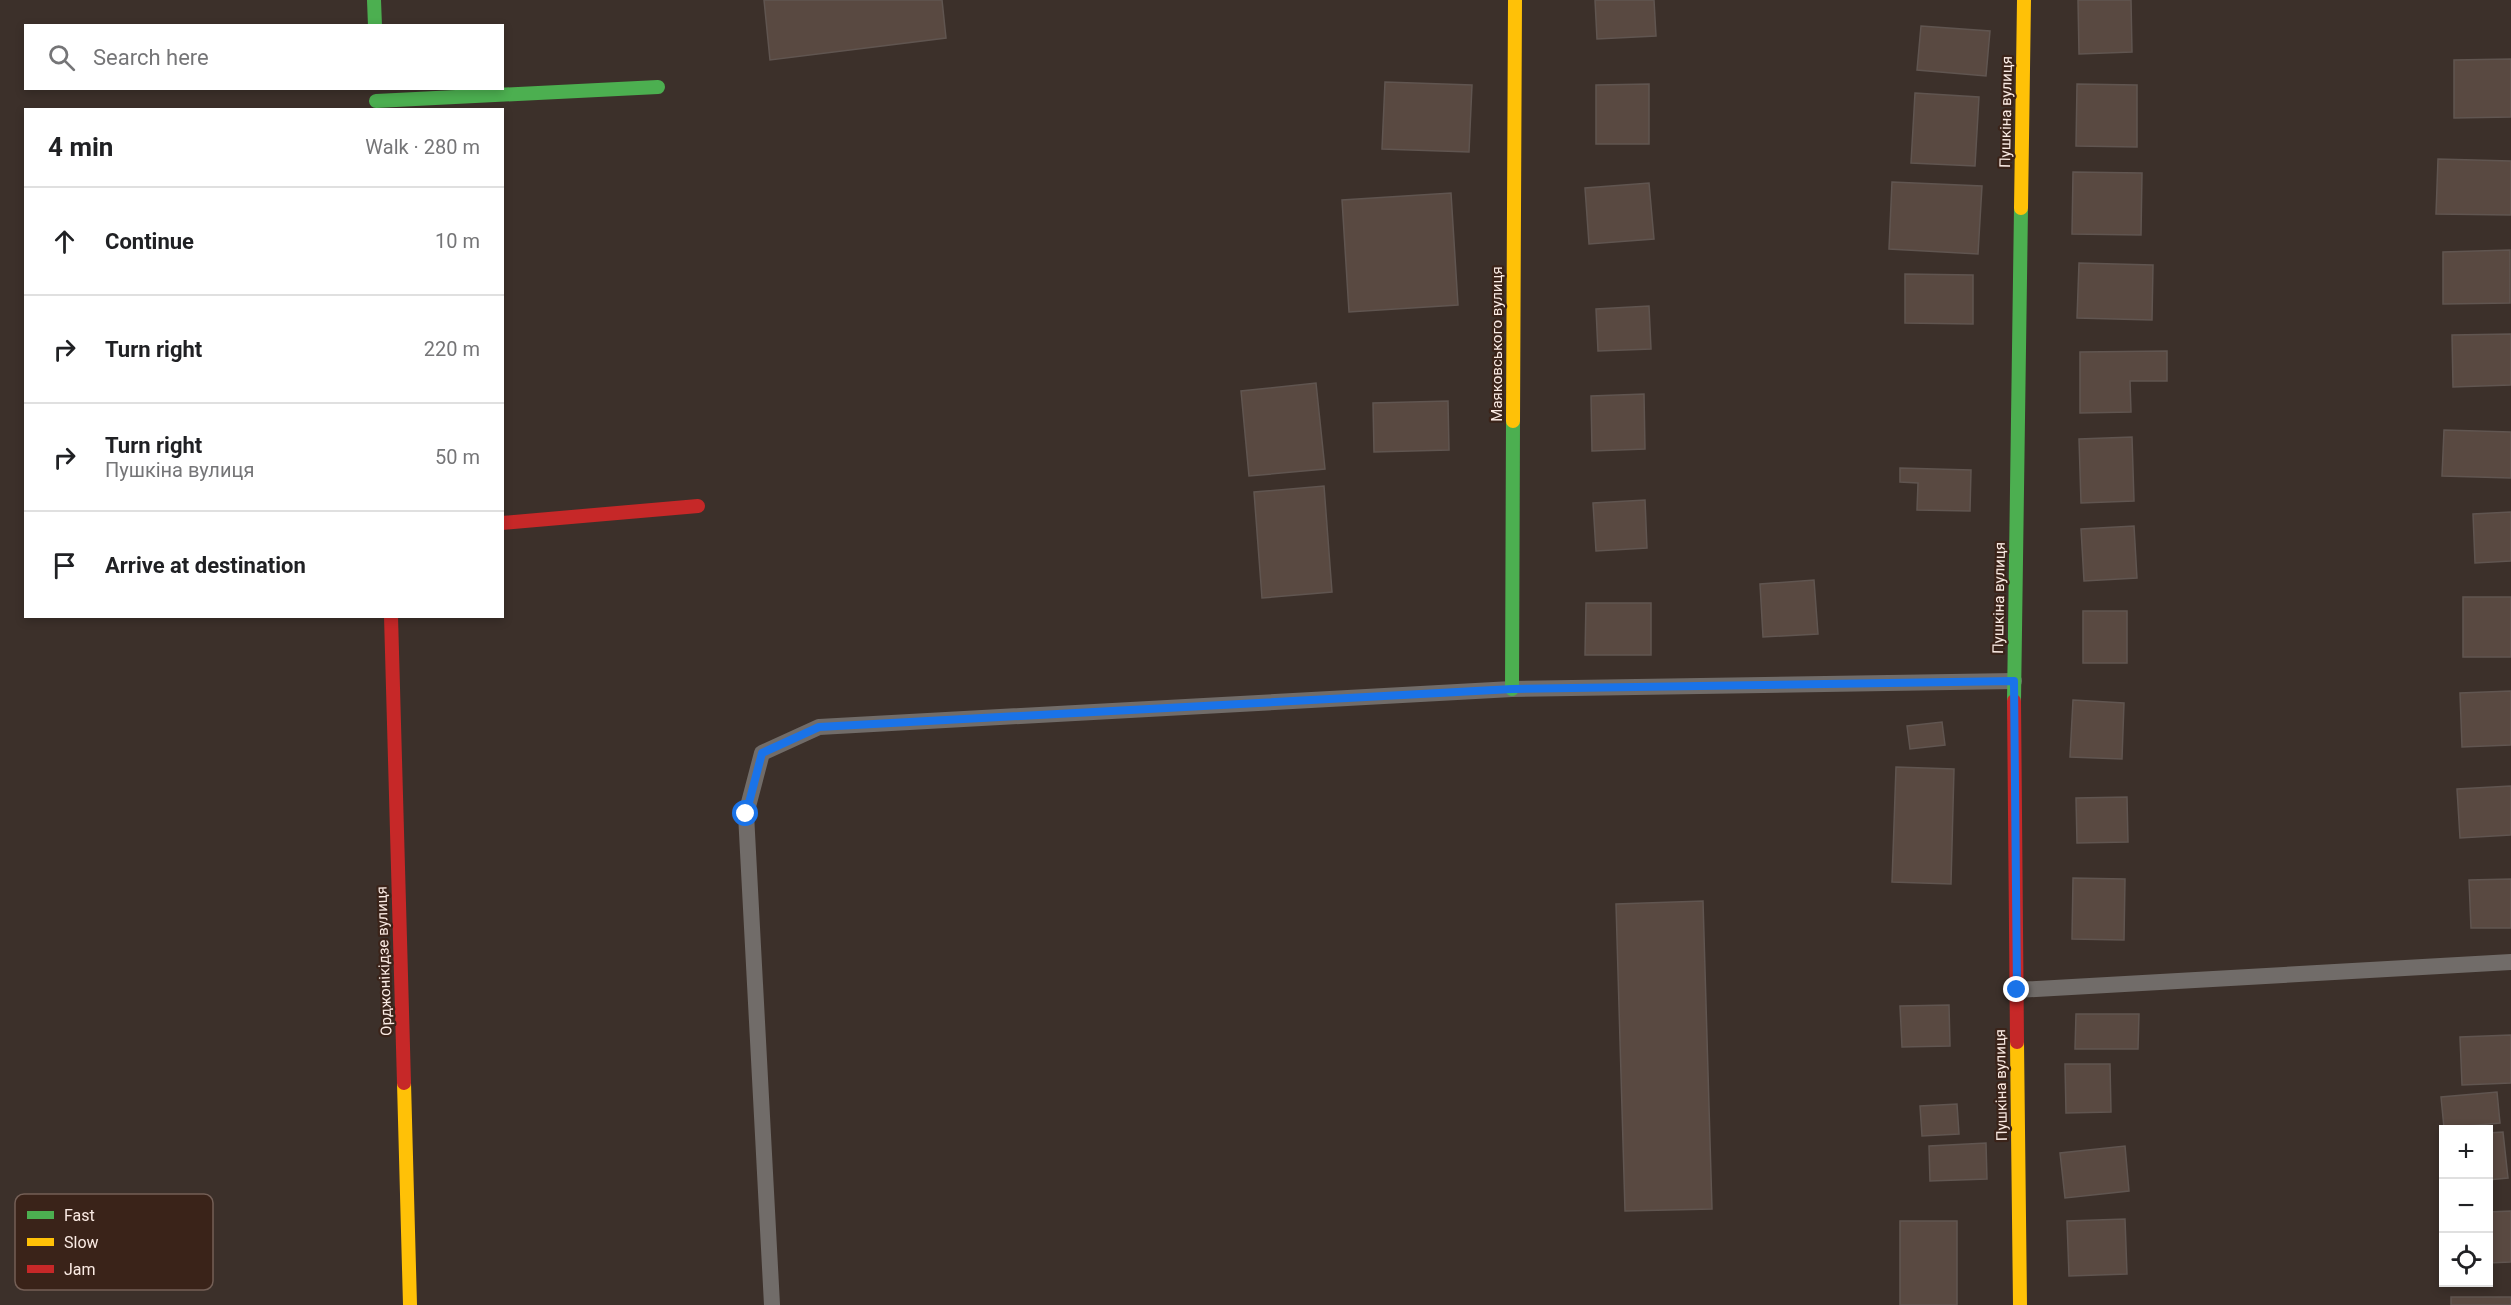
<!DOCTYPE html>
<html lang="en">
<head>
<meta charset="utf-8">
<style>
  :root { --surface:#fff; --page:#f6f6f6; --text:#202124; --muted:#757577; --line:#e0e0e0 }
  body { margin:0; font-family:Roboto,sans-serif; background:var(--page); color:var(--text) }
  .controls { position:absolute; right:18px; bottom:18px; display:grid; overflow:hidden; border-radius:0px; box-shadow:0 3px 9px #0003 }
  .controls button { width:54px; height:54px; display:grid; place-items:center; padding:0; border:0; border-bottom:2px solid var(--line); background:var(--surface); color:var(--text); font:30px sans-serif }
  .stop { position:absolute; width:18px; height:18px; margin:-14px; border:4px solid #1a73e8; border-radius:50%; background:#fff }
  .stop.end { background:#1a73e8; border-color:#fff; box-shadow:0 2px 6px #0008 }
  .list { margin:0; padding:0; list-style:none }
  h2 { display:flex; justify-content:space-between; align-items:center; height:78px; margin:0; padding:0 24px; font-size:26px }
  h2 small { font-size:20px; font-weight:400; color:var(--muted) }
  .list li { display:grid; grid-template-columns:39px 1fr auto; gap:18px; align-items:center; box-sizing:border-box; height:108px; padding:0 24px; border-top:2px solid var(--line) }
  .list b { display:block; font-size:22px; white-space:nowrap }
  .list p { margin:0; font-size:20px; white-space:nowrap; color:var(--muted) }
  .list em { font-size:20px; font-style:normal; color:var(--muted) }
  .icon { flex:none; width:33px; height:33px; fill:none; stroke:currentColor; stroke-width:2; stroke-linecap:round; stroke-linejoin:round }
  .map { position:relative; flex:none; width:2511px; height:1305px; overflow:hidden }
  .search { position:absolute; background:var(--surface); box-shadow:0 3px 9px #0003; left:24px; top:24px; width:480px; height:66px; display:flex; align-items:center; gap:15px; box-sizing:border-box; padding:0 21px; border-radius:0px; color:var(--muted); font-size:22px }
  .panel { position:absolute; background:var(--surface); box-shadow:0 3px 9px #0003; left:24px; top:108px; width:480px; height:510px; border-radius:0px }
  .map>svg:first-child { display:block }
</style>
</head>
<body>
<div class="map">
<svg width="2511" height="1305" viewBox="0 0 2511 1305">
  <rect width="100%" height="100%" fill="#3c302a"/>
  <g fill="#594941" stroke="#605550" stroke-width="1.5">
    <polygon points="764,0 942,0 946,38 770,60"/>
    <polygon points="1595,0 1654,0 1656,36 1597,39"/>
    <polygon points="2078,0 2131,0 2132,52 2079,54"/>
    <polygon points="1921,26 1990,31 1986,76 1917,70"/>
    <polygon points="2511,59 2511,117 2454,118 2454,60"/>
    <polygon points="1385,82 1472,85 1469,152 1382,149"/>
    <polygon points="1649,84 1649,144 1596,144 1596,85"/>
    <polygon points="2077,84 2137,85 2137,147 2076,146"/>
    <polygon points="1915,93 1979,97 1975,166 1911,163"/>
    <polygon points="2438,159 2511,161 2511,215 2436,214"/>
    <polygon points="2073,172 2142,173 2141,235 2072,234"/>
    <polygon points="1892,182 1982,186 1978,254 1889,249"/>
    <polygon points="1649,183 1654,239 1589,244 1585,188"/>
    <polygon points="1451,193 1458,305 1349,312 1342,200"/>
    <polygon points="2510,250 2510,303 2443,304 2443,252"/>
    <polygon points="2079,263 2153,265 2152,320 2077,318"/>
    <polygon points="1905,274 1973,275 1973,324 1905,323"/>
    <polygon points="1649,306 1651,349 1598,351 1596,309"/>
    <polygon points="2511,334 2511,385 2453,387 2452,335"/>
    <polygon points="2167,351 2167,381 2130,381 2131,412 2080,413 2080,352"/>
    <polygon points="1316,383 1325,469 1249,476 1241,391"/>
    <polygon points="1644,394 1645,449 1592,451 1591,396"/>
    <polygon points="1448,401 1449,450 1374,452 1373,403"/>
    <polygon points="2444,430 2511,432 2511,478 2442,476"/>
    <polygon points="2132,437 2134,501 2081,503 2079,439"/>
    <polygon points="1900,468 1971,470 1970,511 1917,510 1918,483 1900,482"/>
    <polygon points="1324,486 1332,592 1262,598 1254,492"/>
    <polygon points="1645,500 1647,548 1596,551 1593,503"/>
    <polygon points="2511,512 2511,561 2475,563 2473,514"/>
    <polygon points="2134,526 2137,578 2084,581 2081,529"/>
    <polygon points="1814,580 1818,634 1763,637 1760,584"/>
    <rect x="2463" y="597" width="48" height="60"/>
    <polygon points="1586,603 1651,603 1651,655 1585,655"/>
    <rect x="2083" y="611" width="44" height="52"/>
    <polygon points="2511,691 2511,745 2462,747 2460,693"/>
    <polygon points="2073,700 2124,703 2122,759 2070,757"/>
    <polygon points="1942,722 1945,745 1910,749 1907,726"/>
    <polygon points="1896,767 1954,769 1951,884 1892,882"/>
    <polygon points="2511,786 2511,835 2460,838 2457,789"/>
    <polygon points="2127,797 2128,842 2077,843 2076,798"/>
    <polygon points="2073,878 2125,879 2124,940 2072,939"/>
    <polygon points="2511,879 2511,928 2471,928 2469,880"/>
    <polygon points="1703,901 1712,1209 1625,1211 1616,904"/>
    <polygon points="1949,1005 1950,1046 1902,1047 1900,1006"/>
    <polygon points="2076,1014 2139,1014 2138,1049 2075,1049"/>
    <polygon points="2511,1035 2511,1083 2462,1085 2460,1037"/>
    <polygon points="2065,1064 2110,1064 2111,1112 2066,1113"/>
    <polygon points="2497,1092 2500,1123 2444,1128 2441,1097"/>
    <polygon points="1957,1104 1959,1134 1922,1136 1920,1106"/>
    <polygon points="2503,1132 2508,1178 2488,1180 2488,1133"/>
    <polygon points="1986,1143 1987,1179 1930,1181 1929,1146"/>
    <polygon points="2125,1146 2129,1191 2065,1198 2060,1153"/>
    <polygon points="2511,1211 2511,1262 2488,1263 2488,1212"/>
    <polygon points="2125,1219 2127,1274 2069,1276 2067,1221"/>
    <rect x="1900" y="1221" width="57" height="84"/>
    <rect x="2451" y="1297" width="60" height="8"/>
  </g>
  <g fill="none" stroke-linecap="round" stroke-linejoin="round">
    <g stroke="#716c69" stroke-width="16">
      <polyline points="2017,990 2511,962"/>
      <polyline points="772,1305 746,814 762,753 819,727 1512,689 2014,681"/>
    </g>
    <g stroke="#4caf50" stroke-width="14">
      <polyline points="374,0 375,26"/>
      <polyline points="376,101 658,87"/>
      <polyline points="1512,689 1513,421"/>
      <polyline points="2014,701 2021,208"/>
    </g>
    <g stroke="#ffc107" stroke-width="14">
      <polyline points="2021,208 2024,0"/>
      <polyline points="1513,421 1515,0"/>
      <polyline points="2017,1042 2020,1305"/>
      <polyline points="404,1083 410,1305"/>
    </g>
    <g stroke="#c62828" stroke-width="14">
      <polyline points="502,523 698,506"/>
      <polyline points="391,616 404,1083"/>
      <polyline points="2014,701 2017,1042"/>
    </g>
  </g>
  <g fill="none" stroke-linecap="round" stroke-linejoin="round">
    <polyline stroke="#1a73e8" stroke-width="8" points="746,814 762,753 819,727 1512,689 2014,681 2017,990"/>
  </g>
  <g text-anchor="middle" stroke-width="4.5" stroke-linejoin="round" paint-order="stroke">
    <g font-size="15" fill="#fbebe4" stroke="#3a2319">
      <text transform="translate(2006 112) rotate(-89)" y="5">Пушкіна вулиця</text>
      <text transform="translate(1497 344) rotate(-90)" y="5">Маяковського вулиця</text>
      <text transform="translate(1999 598) rotate(-89)" y="5">Пушкіна вулиця</text>
      <text transform="translate(384 961) rotate(-92)" y="5">Орджонікідзе вулиця</text>
      <text transform="translate(2001 1085) rotate(-91)" y="5">Пушкіна вулиця</text>
    </g>
  </g>
  <rect x="15" y="1194" width="198" height="96" rx="9" fill="#3a2319" stroke="#745f56" stroke-width="1.5"/>
  <rect x="27" y="1211" width="27" height="8" fill="#4caf50"/>
  <rect x="27" y="1238" width="27" height="8" fill="#ffc107"/>
  <rect x="27" y="1265" width="27" height="8" fill="#c62828"/>
  <g font-size="16" fill="#fbebe4">
    <text x="64" y="1221">Fast</text>
    <text x="64" y="1248">Slow</text>
    <text x="64" y="1275">Jam</text>
  </g>
</svg>
<div class="controls">
<button>+</button>
<button>−</button>
<button><svg class="icon" aria-label="locate" viewBox="0 0 24 24"><circle cx="12" cy="12" r="6"/><path d="M12 2v4M12 18v4M2 12h4M18 12h4"/></svg></button>
</div>
<div class="stop" style="left:746px;top:814px"></div>
<div class="stop end" style="left:2017px;top:990px"></div>
<div class="search"><svg class="icon" aria-label="search" viewBox="0 0 24 24"><circle cx="10" cy="10" r="6"/><path d="M15 15l6 6"/></svg>Search here</div>
<section class="panel">
<h2>4 min<small>Walk · 280 m</small></h2>
<ul class="list">
<li><svg class="icon" aria-label="ahead" viewBox="0 0 24 24"><path d="M12 20V5M6 11l6-6 6 6"/></svg><div><b>Continue</b></div><em>10 m</em></li>
<li><svg class="icon" aria-label="right" viewBox="0 0 24 24"><path d="M7 20v-9h11M14 6l5 5-5 5"/></svg><div><b>Turn right</b></div><em>220 m</em></li>
<li><svg class="icon" aria-label="right" viewBox="0 0 24 24"><path d="M7 20v-9h11M14 6l5 5-5 5"/></svg><div><b>Turn right</b><p>Пушкіна вулиця</p></div><em>50 m</em></li>
<li><svg class="icon" aria-label="arrive" viewBox="0 0 24 24"><path d="M6 21V4h12l-3 4 3 4H6"/></svg><div><b>Arrive at destination</b></div></li>
</ul>
</section>
</div>
</body>
</html>
